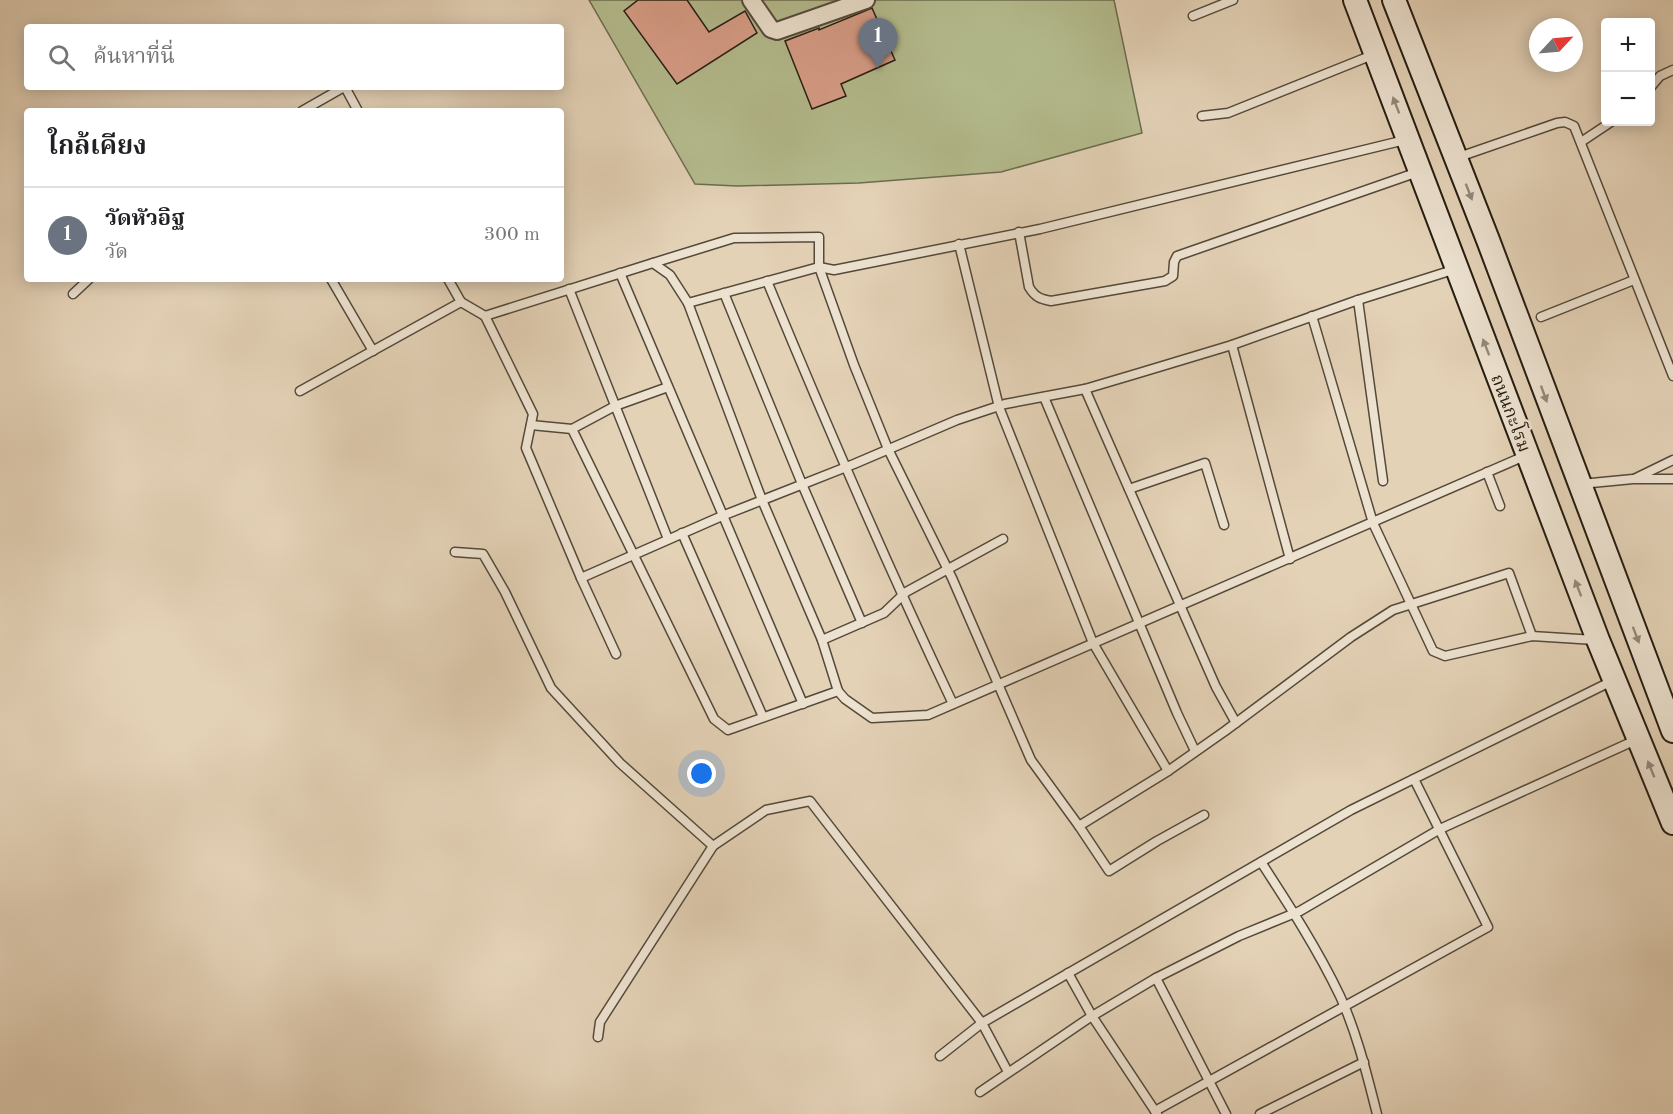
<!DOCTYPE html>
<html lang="th">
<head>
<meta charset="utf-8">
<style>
  :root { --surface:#fff; --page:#f6f6f6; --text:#202124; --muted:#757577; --line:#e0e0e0; --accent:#db2777 }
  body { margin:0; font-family:"Old Standard TT","Noto Serif Thai",serif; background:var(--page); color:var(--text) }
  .controls { position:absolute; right:18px; top:18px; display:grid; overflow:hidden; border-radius:6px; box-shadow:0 3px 15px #0003 }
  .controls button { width:54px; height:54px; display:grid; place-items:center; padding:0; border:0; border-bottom:2px solid var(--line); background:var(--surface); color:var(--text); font:30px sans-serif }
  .compass { position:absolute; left:1529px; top:18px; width:54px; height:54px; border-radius:50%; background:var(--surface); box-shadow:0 3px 15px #0003; rotate:64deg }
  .you { position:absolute; left:702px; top:774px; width:21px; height:21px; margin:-15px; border:4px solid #fff; border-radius:50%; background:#1a73e8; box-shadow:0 0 0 9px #1a73e833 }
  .badge { display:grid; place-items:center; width:39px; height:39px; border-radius:50%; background:var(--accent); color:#fff; font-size:20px; font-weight:700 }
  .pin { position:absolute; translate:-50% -50px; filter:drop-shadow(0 2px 3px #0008) }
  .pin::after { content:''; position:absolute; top:32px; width:21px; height:18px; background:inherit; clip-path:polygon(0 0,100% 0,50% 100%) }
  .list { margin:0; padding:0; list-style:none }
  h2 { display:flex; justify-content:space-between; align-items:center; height:78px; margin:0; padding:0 24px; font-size:26px }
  h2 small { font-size:20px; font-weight:400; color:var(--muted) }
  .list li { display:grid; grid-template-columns:39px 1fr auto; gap:18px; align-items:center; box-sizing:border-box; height:96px; padding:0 24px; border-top:2px solid var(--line) }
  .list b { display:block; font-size:22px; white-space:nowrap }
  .list p { margin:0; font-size:20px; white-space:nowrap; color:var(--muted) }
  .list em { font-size:20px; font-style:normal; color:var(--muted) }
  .icon { flex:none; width:33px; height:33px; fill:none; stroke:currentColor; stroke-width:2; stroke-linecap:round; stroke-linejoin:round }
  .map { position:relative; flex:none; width:1673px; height:1114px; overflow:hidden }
  .search { position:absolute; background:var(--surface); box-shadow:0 3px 15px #0003; left:24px; top:24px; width:540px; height:66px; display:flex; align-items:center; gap:15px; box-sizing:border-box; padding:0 21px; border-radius:6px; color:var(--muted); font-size:22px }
  .panel { position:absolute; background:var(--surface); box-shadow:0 3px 15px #0003; left:24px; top:108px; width:540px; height:174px; border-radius:6px }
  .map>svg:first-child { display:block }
</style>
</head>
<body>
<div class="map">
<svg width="1673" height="1114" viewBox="0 0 1673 1114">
  <rect width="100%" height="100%" fill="#e4d2b7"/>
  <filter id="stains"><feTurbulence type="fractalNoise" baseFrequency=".00333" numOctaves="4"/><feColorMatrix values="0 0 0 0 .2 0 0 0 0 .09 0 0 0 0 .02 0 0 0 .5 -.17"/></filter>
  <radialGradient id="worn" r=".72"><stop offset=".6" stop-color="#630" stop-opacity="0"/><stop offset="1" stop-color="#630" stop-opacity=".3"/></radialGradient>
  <polygon fill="#b4bc8e" stroke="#6c6c4f" stroke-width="1.5" points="589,0 1114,0 1142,133 1001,172 859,183 737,186 695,184"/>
  <g fill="#d99e88" stroke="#241c10" stroke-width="1.5">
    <polygon points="638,0 687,0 709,32 745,11 757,33 677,84 624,11"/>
    <polygon points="872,8 895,60 841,84 846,96 812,109 785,41 819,28 819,30"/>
  </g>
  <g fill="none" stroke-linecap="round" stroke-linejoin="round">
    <defs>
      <g id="service">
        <polyline points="1193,16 1233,0"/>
        <polyline points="345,87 358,111"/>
        <polyline points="1650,88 1660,76 1673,70"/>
        <polyline points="302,111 344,87"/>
        <polyline points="1202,116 1228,113 1375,54"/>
        <polyline points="1581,142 1611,122"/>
        <polyline points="1456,158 1557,123 1565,122 1574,126 1673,376"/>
        <path d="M 1019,232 L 1029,287 C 1035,297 1040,299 1051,301 L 1165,281 L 1173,276 L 1174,262 L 1177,256 L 1418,172"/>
        <polyline points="959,244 999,407 1093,643 1168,771"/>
        <polyline points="653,263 734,238 819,237 819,267 854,365 888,449 952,578 1031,760 1079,826 1109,871 1157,841 1204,815"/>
        <polyline points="620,273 803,704"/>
        <polyline points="331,279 373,351"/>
        <polyline points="448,279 461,302"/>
        <path d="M 767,281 C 826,424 887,565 953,704"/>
        <polyline points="569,289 668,539"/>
        <polyline points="724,293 802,484 862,623"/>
        <polyline points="73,294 89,279"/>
        <polyline points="1358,300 1383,481"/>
        <polyline points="688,303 762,500 822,640 838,691"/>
        <polyline points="485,316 533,414 526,448 581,578 616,654"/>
        <polyline points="1312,316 1373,523 1433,651 1445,656 1532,636 1595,640"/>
        <polyline points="1541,317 1634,280"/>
        <polyline points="1232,345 1290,559"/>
        <polyline points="668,387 615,406 572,429 714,719 728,730 838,691 845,699 872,718 928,715 1527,455"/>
        <polyline points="1085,389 1216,687 1236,723"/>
        <polyline points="300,391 461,302 485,316 653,263 670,275 688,303 819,267 834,270 1040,229 1405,140"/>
        <polyline points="1044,397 1177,713 1195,751"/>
        <polyline points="531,425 572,429"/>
        <polyline points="1487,472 1500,506"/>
        <polyline points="1636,478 1673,460"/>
        <polyline points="1581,484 1633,479 1673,479"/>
        <polyline points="1129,489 1205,463 1224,525"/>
        <polyline points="682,533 763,717"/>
        <polyline points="455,552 483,554 505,592 551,688 620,763 713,846"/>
        <polyline points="581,578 722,516 854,464 957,420 1005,404 1085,389 1139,373 1232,345 1358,300 1456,269"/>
        <polyline points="822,640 884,613 906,592 1003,539"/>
        <polyline points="1079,826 1168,771 1225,731 1351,637 1393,610 1509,573 1532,636"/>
        <path d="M 1261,862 C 1289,905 1318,950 1340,996 C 1357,1033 1367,1075 1377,1114"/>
        <polyline points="1068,973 1092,1016 1157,1114"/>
        <polyline points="1156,978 1226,1114"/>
        <polyline points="598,1037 600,1022 713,846 766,810 810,801 982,1023 1008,1072"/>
        <polyline points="940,1056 982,1023 1351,810 1612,681"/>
        <polyline points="980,1092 1089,1018 1156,978 1239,936 1300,911 1440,829 1638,739"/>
        <polyline points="1155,1111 1488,927 1414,779"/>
        <polyline points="1260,1114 1364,1062"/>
      </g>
      <polyline id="minor" points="751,0 771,29 777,31 866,0"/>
      <g id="secondary">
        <polyline points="1355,0 1598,640 1673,823"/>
        <polyline points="1394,0 1488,240 1673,731"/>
      </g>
    </defs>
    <use href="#service" stroke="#544a3a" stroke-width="11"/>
    <use href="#minor" stroke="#544a3a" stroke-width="20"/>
    <use href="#secondary" stroke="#241c10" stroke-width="26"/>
    <use href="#service" stroke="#ede2d0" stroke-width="8"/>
    <use href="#minor" stroke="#ede2d0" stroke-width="16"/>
    <use href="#secondary" stroke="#ede2d0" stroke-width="22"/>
  </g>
  <defs><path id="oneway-solid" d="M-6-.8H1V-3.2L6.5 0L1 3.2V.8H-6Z" transform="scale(1.5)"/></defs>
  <g fill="#93897a">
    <use href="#oneway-solid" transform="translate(1396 105) rotate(-111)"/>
    <use href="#oneway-solid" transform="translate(1469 192) rotate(69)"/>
    <use href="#oneway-solid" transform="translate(1486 347) rotate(-111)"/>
    <use href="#oneway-solid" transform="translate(1544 394) rotate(70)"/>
    <use href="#oneway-solid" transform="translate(1578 588) rotate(-111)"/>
    <use href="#oneway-solid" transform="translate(1636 635) rotate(69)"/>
    <use href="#oneway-solid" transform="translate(1651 769) rotate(-112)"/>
  </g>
  <g text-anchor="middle" stroke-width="5" stroke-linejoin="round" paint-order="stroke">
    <g font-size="18" fill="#241c10" stroke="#ede2d0">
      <text transform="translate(1511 413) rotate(69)" y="6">ถนนกะโรม</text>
    </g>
  </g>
  <rect width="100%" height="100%" filter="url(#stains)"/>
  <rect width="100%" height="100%" fill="url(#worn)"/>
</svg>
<div class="controls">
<button>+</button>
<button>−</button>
</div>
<svg class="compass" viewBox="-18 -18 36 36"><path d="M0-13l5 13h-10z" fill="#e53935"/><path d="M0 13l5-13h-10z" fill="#757577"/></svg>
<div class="you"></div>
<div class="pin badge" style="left:878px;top:68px;background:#6b7280">1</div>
<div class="search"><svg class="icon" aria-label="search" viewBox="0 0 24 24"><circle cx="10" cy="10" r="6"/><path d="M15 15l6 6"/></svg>ค้นหาที่นี่</div>
<section class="panel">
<h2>ใกล้เคียง<small></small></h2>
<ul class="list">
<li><span class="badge" style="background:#6b7280">1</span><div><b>วัดหัวอิฐ</b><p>วัด</p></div><em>300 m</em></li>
</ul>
</section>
</div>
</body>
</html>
